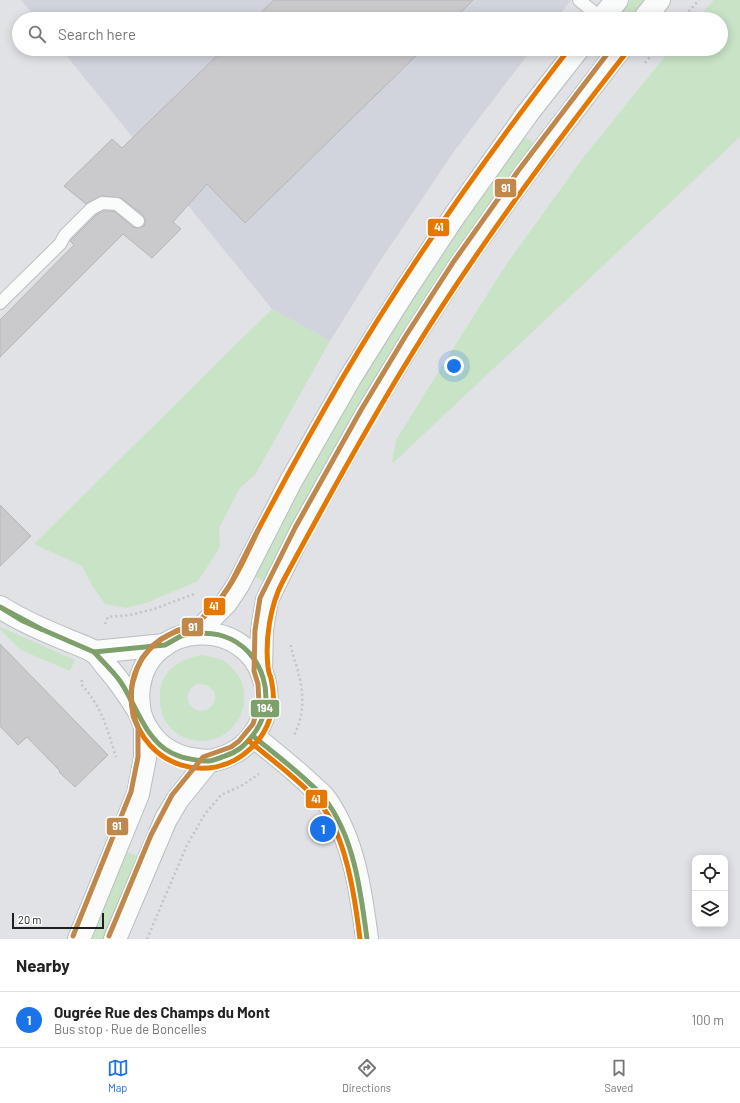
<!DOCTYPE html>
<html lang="en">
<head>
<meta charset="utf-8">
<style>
  :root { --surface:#fff; --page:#f2f2f2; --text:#222; --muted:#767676; --line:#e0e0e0; --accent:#1a73e8 }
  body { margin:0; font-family:Barlow,sans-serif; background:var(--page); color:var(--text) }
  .controls { position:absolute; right:12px; bottom:12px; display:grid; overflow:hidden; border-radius:8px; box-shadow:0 2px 10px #0003 }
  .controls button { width:36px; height:36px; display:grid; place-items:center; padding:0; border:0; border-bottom:1px solid var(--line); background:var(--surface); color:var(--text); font:20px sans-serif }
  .scale { position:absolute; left:12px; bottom:10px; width:92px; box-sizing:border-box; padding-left:4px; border:2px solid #1e1f21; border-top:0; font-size:11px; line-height:14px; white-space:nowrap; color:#1e1f21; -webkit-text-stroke:3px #fff; paint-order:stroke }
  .you { position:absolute; left:454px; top:366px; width:14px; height:14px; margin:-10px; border:3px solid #fff; border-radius:50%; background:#1a73e8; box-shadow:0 0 0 6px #1a73e833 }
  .badge { display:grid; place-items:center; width:26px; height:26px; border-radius:50%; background:var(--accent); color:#fff; font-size:13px; font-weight:700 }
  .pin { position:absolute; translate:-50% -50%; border:2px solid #fff; box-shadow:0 1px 4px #0006 }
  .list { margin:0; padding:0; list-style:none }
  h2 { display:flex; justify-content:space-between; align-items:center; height:52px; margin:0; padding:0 16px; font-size:17px }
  h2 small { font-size:13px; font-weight:400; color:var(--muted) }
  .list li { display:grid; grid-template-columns:26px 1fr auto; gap:12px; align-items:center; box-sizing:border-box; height:56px; padding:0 16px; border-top:1px solid var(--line) }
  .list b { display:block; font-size:15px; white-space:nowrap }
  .list p { margin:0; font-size:13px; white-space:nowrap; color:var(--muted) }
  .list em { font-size:13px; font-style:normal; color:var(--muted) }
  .icon { flex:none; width:22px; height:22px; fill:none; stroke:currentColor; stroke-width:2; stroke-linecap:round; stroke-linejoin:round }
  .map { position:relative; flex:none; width:740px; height:939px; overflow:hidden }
  .search { position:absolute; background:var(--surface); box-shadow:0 2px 10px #0003; left:12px; right:12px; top:12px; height:44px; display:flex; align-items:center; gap:10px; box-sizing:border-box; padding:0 14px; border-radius:22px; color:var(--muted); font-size:15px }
  .sheet { height:108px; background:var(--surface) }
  nav { display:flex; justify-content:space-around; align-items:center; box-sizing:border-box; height:56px; border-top:1px solid var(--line); background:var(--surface); font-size:11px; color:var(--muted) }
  nav a { display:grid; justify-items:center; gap:2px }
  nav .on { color:var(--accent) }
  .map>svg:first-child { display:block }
</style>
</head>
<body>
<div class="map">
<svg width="740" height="939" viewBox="0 0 740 939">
  <rect width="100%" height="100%" fill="#e1e2e6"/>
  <g fill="#d2d4dd">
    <polygon points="21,0 571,0 556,19 37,19"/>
    <polygon points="61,49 532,49 455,150 378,264 330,341 272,309"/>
  </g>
  <g fill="#c8e3c6" fill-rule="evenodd">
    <polygon points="631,0 649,0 633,19 615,19"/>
    <polygon points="714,0 740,0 740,137 392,464 396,440 449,355 506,265 583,158 671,49 721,49 721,19 697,19"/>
    <path d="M 524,136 L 535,144 L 266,582 L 253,576 C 294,499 334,423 380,349 C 425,276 475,206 524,136 Z"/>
    <polygon points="272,309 330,341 255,475 240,488 219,528 220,547 198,581 146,603 126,608 105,604 92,585 82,566 34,544"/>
    <polygon points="0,627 75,660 70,671 21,650 0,629"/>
    <path d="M 202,655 C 211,657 221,658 228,664 C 259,688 243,738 204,741 C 195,741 186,739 178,734 C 171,729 164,722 162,713 C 153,680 171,660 202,655 ZM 198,684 L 207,685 L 214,691 C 221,716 185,717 188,695 C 189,689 193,686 198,684 Z"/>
    <polygon points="127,852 138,856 104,939 92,939"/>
  </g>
  <g fill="#cacacd" stroke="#b5b6b9">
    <polygon points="274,0 473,0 454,19 254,19"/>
    <polygon points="224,49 423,49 245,223 207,184 173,222 181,229 152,258 123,234 0,357 0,320 74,245 70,241 96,215 104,211 114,211 133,227 137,228 144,226 145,223 145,219 143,215 121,198 102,196 86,204 64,186 112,139 122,148"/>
    <polygon points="0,505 31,536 0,566"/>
    <polygon points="0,644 108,755 75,787 59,772 60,771 27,737 18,745 0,726"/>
  </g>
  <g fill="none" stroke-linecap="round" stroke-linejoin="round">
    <defs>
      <g id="lane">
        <polyline points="579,0 601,18"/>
        <polyline points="0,303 60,244 65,235 91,209 102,203 117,204 138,221"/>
      </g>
      <g id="secondary">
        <polyline points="601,19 617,0"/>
        <polyline points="644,19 659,0"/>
        <path d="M 0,607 C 20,620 43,630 65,639 C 74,643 84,646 93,651 C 98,654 103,662 107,667 C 120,681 130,697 140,713 C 142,718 143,723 146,727 C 156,745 171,755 191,759 C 199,760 206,762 215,760 C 230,756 245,748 254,734 C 265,719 269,701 265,683 C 249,614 148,619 139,687 C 137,697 139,705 140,714"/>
        <polyline points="196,633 226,603 238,585 291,481 350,378 404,292 455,215 527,114 578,49"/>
        <polyline points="94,652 165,645"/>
        <polyline points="261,671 262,630 267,600 301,531 367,413 411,341 460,265 524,175 620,49"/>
        <path d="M 253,736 C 273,752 293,768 311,785 C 316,790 322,794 326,800 C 354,840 361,892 367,939"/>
        <polyline points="79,939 138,794 145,758 145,727"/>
        <polyline points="115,939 166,819 178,799 208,762"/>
      </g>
    </defs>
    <use href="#lane" stroke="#bcbdc0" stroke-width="14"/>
    <use href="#secondary" stroke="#bcbdc0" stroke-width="24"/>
    <g stroke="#c2c3c4" stroke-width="2.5" stroke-dasharray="2 3" stroke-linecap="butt">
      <polyline points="682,19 699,0"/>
      <polyline points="645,63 656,49"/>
      <polyline points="105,624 108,617 130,615 154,609 194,594"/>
      <path d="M 291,645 C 292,655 297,665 299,675 C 304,694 304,718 294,735"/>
      <path d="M 82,680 L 81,684 C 102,707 107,728 116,757"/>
      <polyline points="147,939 187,845 205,814 221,795 241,786 259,774"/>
    </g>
    <use href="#lane" stroke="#fafbfb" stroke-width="12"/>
    <use href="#secondary" stroke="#fafbfb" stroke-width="22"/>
    <defs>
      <g id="bus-1">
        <polygon points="0,607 41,629 23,621"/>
        <polyline points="41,629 94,652"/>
        <path d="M 196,633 C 205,633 214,633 223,636 C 264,649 279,702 253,735 C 245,745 238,752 225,756 C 212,761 210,762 196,760 C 184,758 175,756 165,749 C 143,733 135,703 120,681 C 113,671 103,662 94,652 L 165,645 L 181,636 Z"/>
        <path d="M 253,736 C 271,751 290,765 307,781 C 313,786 319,792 324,798 C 354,835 361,893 367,939"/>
      </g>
      <g id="bus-2">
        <path d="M 569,49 C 488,154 410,263 343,377 C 316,423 290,470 265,517 C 252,540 243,566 228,588 C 220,600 205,619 192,626 C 186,629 180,630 175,632 C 159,639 145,651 137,668 C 131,681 130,696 133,711 C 144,766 210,787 250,749 C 268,733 277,707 272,684 C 270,670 270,681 268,667 C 265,640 270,605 283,581 C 324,505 365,430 410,357 C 475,251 549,151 626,53"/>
        <path d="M 249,741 C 272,760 298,779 318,801 C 346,833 355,898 360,939"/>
      </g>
      <g id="bus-3">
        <polyline points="73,936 131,792 138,757 138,728 133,716 131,700 132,685 137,669 142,658 152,646 161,639 178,630 193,627 221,599 232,581 258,530"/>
        <polyline points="109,936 151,835 172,795 203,757 231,747 239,741 253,724 259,704 258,684 254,671 255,630 260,598 295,528 361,410 405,337 454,261 518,171 611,49"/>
      </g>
    </defs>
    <use href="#bus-1" stroke="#fff" stroke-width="8"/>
    <use href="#bus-2" stroke="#fff" stroke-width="8"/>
    <use href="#bus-3" stroke="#fff" stroke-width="8"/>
    <use href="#bus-1" stroke="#7ea06b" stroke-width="5"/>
    <use href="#bus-2" stroke="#e57802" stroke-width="5"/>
    <use href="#bus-3" stroke="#c1884b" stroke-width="5"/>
  </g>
  <g stroke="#fff" stroke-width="1.5">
    <rect x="494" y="178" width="23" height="20" rx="4" fill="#c1884b"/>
    <rect x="427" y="218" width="23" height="19" rx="4" fill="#e57802"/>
    <rect x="203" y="597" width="23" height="19" rx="4" fill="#e57802"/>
    <rect x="181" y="617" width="23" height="20" rx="4" fill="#c1884b"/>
    <rect x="250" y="699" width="30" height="19" rx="4" fill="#7ea06b"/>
    <rect x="305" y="789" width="23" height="20" rx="4" fill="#e57802"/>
    <rect x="106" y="817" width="23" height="19" rx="4" fill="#c1884b"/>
  </g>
  <g font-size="11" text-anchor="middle" font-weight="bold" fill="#fff">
    <text x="506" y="192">91</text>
    <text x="439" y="231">41</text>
    <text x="214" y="610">41</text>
    <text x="193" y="631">91</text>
    <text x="265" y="712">194</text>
    <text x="316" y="803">41</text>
    <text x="117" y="830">91</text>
  </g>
</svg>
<div class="controls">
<button><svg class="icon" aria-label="locate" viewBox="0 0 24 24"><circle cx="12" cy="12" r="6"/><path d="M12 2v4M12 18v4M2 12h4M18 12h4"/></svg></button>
<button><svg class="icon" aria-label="layers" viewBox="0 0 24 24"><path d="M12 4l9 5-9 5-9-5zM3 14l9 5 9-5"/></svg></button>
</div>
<div class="scale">20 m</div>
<div class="you"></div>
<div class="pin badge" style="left:323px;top:829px">1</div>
<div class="search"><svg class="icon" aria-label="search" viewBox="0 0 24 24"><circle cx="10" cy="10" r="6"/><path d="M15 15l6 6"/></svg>Search here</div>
</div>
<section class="sheet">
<h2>Nearby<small></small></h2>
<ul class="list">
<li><span class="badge">1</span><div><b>Ougrée Rue des Champs du Mont</b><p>Bus stop · Rue de Boncelles</p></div><em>100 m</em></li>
</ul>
</section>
<nav>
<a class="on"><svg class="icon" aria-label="map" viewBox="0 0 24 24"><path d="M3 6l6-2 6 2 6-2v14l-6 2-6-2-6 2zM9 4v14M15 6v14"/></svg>Map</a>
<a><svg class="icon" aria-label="directions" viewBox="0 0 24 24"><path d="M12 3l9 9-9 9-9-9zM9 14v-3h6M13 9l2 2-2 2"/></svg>Directions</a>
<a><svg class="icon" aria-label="saved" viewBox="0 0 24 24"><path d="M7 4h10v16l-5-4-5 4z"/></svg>Saved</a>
</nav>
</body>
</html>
